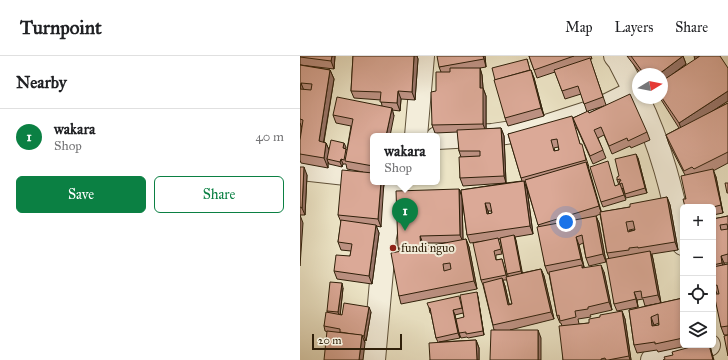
<!DOCTYPE html>
<html lang="en">
<head>
<meta charset="utf-8">
<style>
  :root { --surface:#fff; --page:#f6f6f6; --text:#202124; --muted:#757577; --line:#e0e0e0; --accent:#0b8043 }
  body { margin:0; font-family:"IM FELL Great Primer",serif; background:var(--page); color:var(--text) }
  .controls { position:absolute; right:12px; bottom:12px; display:grid; overflow:hidden; border-radius:6px; box-shadow:0 2px 6px #0003 }
  .controls button { width:36px; height:36px; display:grid; place-items:center; padding:0; border:0; border-bottom:1px solid var(--line); background:var(--surface); color:var(--text); font:20px sans-serif }
  .compass { position:absolute; left:332px; top:12px; width:36px; height:36px; border-radius:50%; background:var(--surface); box-shadow:0 2px 6px #0003; rotate:80deg }
  .scale { position:absolute; left:12px; bottom:10px; width:90px; box-sizing:border-box; padding-left:4px; border:2px solid #30200a; border-top:0; font-size:11px; line-height:14px; white-space:nowrap; color:#30200a; -webkit-text-stroke:3px #f3edda; paint-order:stroke }
  .you { position:absolute; left:266px; top:166px; width:14px; height:14px; margin:-10px; border:3px solid #fff; border-radius:50%; background:#1a73e8; box-shadow:0 0 0 6px #1a73e833 }
  .badge { display:grid; place-items:center; width:26px; height:26px; border-radius:50%; background:var(--accent); color:#fff; font-size:13px; font-weight:700 }
  .pin { position:absolute; translate:-50% -33px; filter:drop-shadow(0 1px 2px #0008) }
  .pin::after { content:''; position:absolute; top:21px; width:14px; height:12px; background:inherit; clip-path:polygon(0 0,100% 0,50% 100%) }
  .popup { position:absolute; left:70px; top:77px; width:70px; height:52px; box-sizing:border-box; display:grid; place-content:center; border-radius:6px; background:var(--surface); filter:drop-shadow(0 1px 3px #0005); font-size:13px; white-space:nowrap; color:var(--muted) }
  .popup b { font-size:15px; color:var(--text) }
  .popup::after { content:''; position:absolute; left:50%; top:100%; margin-left:-8px; border:8px solid transparent; border-top-color:var(--surface) }
  .list { margin:0; padding:0; list-style:none }
  h2 { display:flex; justify-content:space-between; align-items:center; height:52px; margin:0; padding:0 16px; font-size:17px }
  h2 small { font-size:13px; font-weight:400; color:var(--muted) }
  .list li { display:grid; grid-template-columns:26px 1fr auto; gap:12px; align-items:center; box-sizing:border-box; height:56px; padding:0 16px; border-top:1px solid var(--line) }
  .list b { display:block; font-size:15px; white-space:nowrap }
  .list p { margin:0; font-size:13px; white-space:nowrap; color:var(--muted) }
  .list em { font-size:13px; font-style:normal; color:var(--muted) }
  .actions { display:flex; gap:8px; padding:12px 16px }
  .actions a { flex:1; padding:9px 0; border:1px solid var(--accent); border-radius:6px; text-align:center; font-size:14px; color:var(--accent) }
  .actions .main { background:var(--accent); color:#fff }
  .icon { flex:none; width:22px; height:22px; fill:none; stroke:currentColor; stroke-width:2; stroke-linecap:round; stroke-linejoin:round }
  .map { position:relative; flex:none; width:428px; height:304px; overflow:hidden }
  header { display:flex; align-items:center; gap:24px; box-sizing:border-box; height:56px; padding:0 20px; background:var(--surface); border-bottom:1px solid var(--line) }
  header strong { font-size:19px }
  nav { display:flex; gap:22px; margin-inline-start:auto; font-size:14px }
  main { display:flex }
  aside { flex:1; background:var(--surface) }
  .map>svg:first-child { display:block }
</style>
</head>
<body>
<header>
<strong>Turnpoint</strong>
<nav><a>Map</a><a>Layers</a><a>Share</a></nav>
</header>
<main>
<aside>
<h2>Nearby<small></small></h2>
<ul class="list">
<li><span class="badge">1</span><div><b>wakara</b><p>Shop</p></div><em>40 m</em></li>
</ul>
<div class="actions"><a class="main">Save</a><a>Share</a></div>
</aside>
<div class="map">
<svg width="428" height="304" viewBox="0 0 428 304">
  <rect width="100%" height="100%" fill="#ece4c6"/>
  <filter id="stains"><feTurbulence type="fractalNoise" baseFrequency=".005" numOctaves="4"/><feColorMatrix values="0 0 0 0 .2 0 0 0 0 .09 0 0 0 0 .02 0 0 0 .5 -.17"/></filter>
  <radialGradient id="worn" r=".72"><stop offset=".6" stop-color="#630" stop-opacity="0"/><stop offset="1" stop-color="#630" stop-opacity=".3"/></radialGradient>
  <g fill="none" stroke-linecap="round" stroke-linejoin="round">
    <defs>
      <g id="minor">
        <polyline points="315,0 319,5 338,42"/>
        <path d="M 338,42 C 361,89 373,138 383,188"/>
        <polyline points="116,80 123,0"/>
        <polyline points="137,82 192,79 240,72 299,53 335,35"/>
        <polyline points="0,113 73,121"/>
        <polyline points="74,304 85,181 95,133 98,126"/>
        <polyline points="352,304 409,289"/>
      </g>
    </defs>
    <use href="#minor" stroke="#5f5139" stroke-width="24"/>
    <use href="#minor" stroke="#f3edda" stroke-width="22"/>
  </g>
  <g fill="#bc9182" stroke="#30200a" fill-rule="evenodd">
    <polygon points="0,0 35,0 34,13 0,9"/>
    <polygon points="53,0 117,0 118,3 115,44 101,43 100,55 92,54 94,60 73,80 73,126 81,171 76,170 79,177 72,228 37,223 34,215 50,200 51,195 41,194 38,186 41,166 38,159 63,116 47,113 46,108 43,108 42,111 29,108 28,106 28,112 1,107 0,104 0,9 30,14 34,23 24,86 26,87 29,94 46,91 45,93 47,94 51,70 36,67 33,59 82,50 81,44 54,42 51,35"/>
    <path d="M 185,0 L 186,11 L 180,12 L 182,19 L 183,32 L 186,40 L 186,73 L 201,72 L 204,80 L 206,127 L 222,125 L 208,78 L 274,68 L 280,88 L 284,96 L 289,111 L 288,112 L 301,156 L 330,151 L 367,141 L 370,149 L 378,194 L 352,198 L 353,203 L 361,247 L 345,250 L 343,243 L 337,244 L 338,251 L 317,255 L 314,248 L 309,203 L 307,197 L 300,158 L 296,160 L 299,167 L 306,206 L 289,210 L 286,202 L 283,187 L 279,189 L 284,211 L 282,211 L 283,212 L 304,216 L 312,254 L 290,259 L 291,261 L 278,263 L 279,268 L 289,267 L 300,261 L 322,255 L 325,263 L 331,304 L 263,304 L 262,270 L 261,267 L 260,267 L 257,260 L 249,218 L 248,218 L 245,210 L 239,171 L 226,129 L 225,129 L 227,133 L 233,178 L 215,181 L 222,217 L 241,213 L 244,220 L 254,263 L 210,274 L 241,282 L 194,274 L 183,229 L 181,224 L 185,185 L 170,187 L 167,179 L 161,134 L 206,127 L 163,130 L 160,122 L 161,101 L 159,95 L 158,76 L 135,77 L 132,69 L 141,16 L 139,11 ZM 258,91 L 259,94 L 255,95 L 254,92 ZM 188,155 L 191,155 L 192,157 L 189,158 ZM 334,173 L 335,174 L 329,175 L 329,174 ZM 198,183 L 200,183 L 208,220 L 207,221 L 202,203 L 196,204 L 196,199 L 202,198 ZM 203,224 L 207,224 L 212,248 L 209,248 L 205,230 Z"/>
    <path d="M 229,0 L 291,0 L 292,3 L 290,3 L 306,49 L 347,76 L 350,84 L 331,92 L 330,90 L 312,98 L 304,79 L 298,82 L 306,102 L 293,108 L 276,70 L 273,62 L 287,56 L 281,38 L 265,43 L 255,16 L 237,22 ZM 304,50 L 289,57 L 288,55 Z"/>
    <polygon points="327,0 383,0 386,8 368,22 428,12 428,45 412,55 428,47 428,107 413,115 416,121 423,157 413,159 413,151 386,143 385,119 369,88 366,79 379,72 360,42 362,42 362,18 341,18"/>
    <polygon points="227,3 230,14 234,22 244,60 208,70 205,62"/>
    <polygon points="338,102 347,137 326,142 323,132 322,133 326,144 303,151 301,146 315,130 319,129 317,124 319,120"/>
    <polygon points="0,111 7,119 5,159 0,159"/>
    <path d="M 159,133 L 162,141 L 163,184 L 166,183 L 169,191 L 177,233 L 101,248 L 99,240 L 100,196 L 98,192 ZM 123,187 L 146,187 L 123,191 Z"/>
    <polygon points="428,160 428,207 424,207 424,209 428,208 428,279 424,279 421,271 417,238 414,230 413,224 413,163"/>
    <polygon points="43,232 40,259 42,259 71,256 66,285 64,284 65,287 25,275 24,270 28,257 27,255"/>
    <polygon points="178,241 184,279 168,282 167,281 161,282 159,277 164,261 163,257 155,259 160,282 139,286 176,284 179,292 179,304 130,304 138,286 136,282 131,257 130,257 129,252 161,245 162,253"/>
    <path d="M 383,242 L 383,289 L 391,289 L 358,296 L 357,294 L 337,297 L 334,289 L 329,254 ZM 359,267 L 359,269 L 354,270 L 354,269 Z"/>
  </g>
  <g fill="#99766a" stroke="#30200a">
    <polygon points="32,0 35,0 34,13 31,5"/>
    <polygon points="114,0 117,0 118,3 115,44 112,36"/>
    <polygon points="183,0 185,0 186,11 184,3"/>
    <polygon points="383,0 386,8 362,26 362,18 359,18"/>
    <polygon points="394,0 399,0 395,4"/>
    <polygon points="180,12 182,19 183,32 186,40 186,76 183,68 180,32"/>
    <polygon points="30,14 34,23 22,95 19,85"/>
    <polygon points="231,14 234,22 244,60 241,52"/>
    <polygon points="1,27 5,37 0,33"/>
    <polygon points="98,35 101,43 100,55 97,47"/>
    <polygon points="428,35 428,45 382,75 379,67"/>
    <polygon points="92,52 94,60 90,80 86,80"/>
    <polygon points="0,67 2,72 0,86"/>
    <polygon points="201,72 204,80 206,127 204,120"/>
    <polygon points="26,87 30,96 27,103 28,106 28,112 24,102"/>
    <polygon points="44,87 46,91 45,97 43,92"/>
    <polygon points="336,98 338,102 347,137 345,132"/>
    <polygon points="41,103 43,108 42,111 40,106"/>
    <polygon points="286,106 289,113 302,158 299,150"/>
    <polygon points="4,111 7,119 5,159 2,152"/>
    <polygon points="413,113 416,121 423,157 421,149"/>
    <polygon points="224,125 227,133 233,178 230,170"/>
    <polygon points="81,126 84,126 81,171 78,163"/>
    <polygon points="159,133 162,141 163,186 160,179"/>
    <polygon points="367,141 370,149 378,194 375,186"/>
    <polygon points="185,147 188,155 190,166 187,158"/>
    <polygon points="0,159 3,167 0,210"/>
    <polygon points="296,160 299,167 306,206 303,198"/>
    <polygon points="76,169 79,177 72,228 69,220"/>
    <polygon points="214,179 216,184 223,220 221,215"/>
    <polygon points="120,180 123,187 123,198 121,191"/>
    <polygon points="276,181 279,189 284,211 281,203"/>
    <polygon points="166,183 169,191 177,233 174,225"/>
    <polygon points="350,195 353,203 361,247 358,239"/>
    <polygon points="421,200 424,207 425,215 422,207"/>
    <polygon points="301,209 304,216 312,254 309,246"/>
    <polygon points="241,213 244,220 254,263 251,256"/>
    <polygon points="202,222 205,230 211,256 208,249"/>
    <polygon points="42,227 43,232 40,261 38,256"/>
    <polygon points="177,236 178,241 184,279 183,275"/>
    <polygon points="334,236 337,244 338,251 336,243"/>
    <polygon points="69,251 71,256 66,285 64,280"/>
    <polygon points="153,254 155,259 160,282 158,277"/>
    <polygon points="322,255 325,263 331,304 330,304 329,300"/>
    <polygon points="351,261 354,269 355,277 352,270"/>
    <polygon points="238,274 241,282 241,304 238,304"/>
    <polygon points="62,279 65,287 63,304 59,304"/>
    <polygon points="176,284 179,292 179,304 177,304"/>
    <polygon points="410,289 411,294 414,304 413,304"/>
  </g>
  <g fill="#dba997" stroke="#30200a" fill-rule="evenodd">
    <polygon points="0,0 32,0 31,5 0,1"/>
    <polygon points="53,0 114,0 112,36 98,35 97,47 80,46 81,36 51,35"/>
    <polygon points="137,0 183,0 184,3 139,11"/>
    <polygon points="229,0 274,0 234,14"/>
    <polygon points="331,0 383,0 359,18 344,18"/>
    <polygon points="400,0 420,0 428,12 428,35 379,67 362,42 362,25"/>
    <polygon points="290,2 303,41 284,48 278,30 262,35 254,14"/>
    <polygon points="227,3 230,14 195,24 192,12"/>
    <path d="M 0,9 L 30,14 L 19,85 L 26,87 L 24,102 L 0,98 L 0,84 L 3,64 L 0,63 ZM 1,27 L 12,28 L 11,34 L 0,33 Z"/>
    <polygon points="150,12 180,12 180,32 183,32 183,68 132,69 131,36 136,35 136,16 150,16"/>
    <polygon points="231,14 241,52 205,62 194,24"/>
    <polygon points="330,38 347,76 328,85 327,82 309,90 301,71 294,74 303,94 290,100 273,62 288,55 289,57"/>
    <polygon points="37,41 92,52 86,80 73,80 73,110 45,105 53,63 33,59"/>
    <polygon points="428,47 428,96 394,113 392,111 384,115 366,79"/>
    <path d="M 272,60 L 280,88 L 282,88 L 286,104 L 221,122 L 208,78 ZM 257,83 L 259,94 L 254,95 L 251,84 Z"/>
    <polygon points="201,72 204,120 160,122 159,101 180,100 180,95 159,95 157,74"/>
    <polygon points="31,84 44,87 43,92 46,93 44,104 41,103 40,106 27,103"/>
    <polygon points="336,98 345,132 325,138 322,127 320,128 324,139 301,146 290,111 308,105 315,130 320,128 319,125 321,125 320,123 317,124 317,121 319,120 315,103"/>
    <polygon points="286,106 299,150 238,169 225,124"/>
    <polygon points="0,111 4,111 2,152 0,151"/>
    <polygon points="413,113 421,149 413,151 385,151 383,143 386,143 381,120"/>
    <polygon points="42,114 73,117 73,126 81,126 78,163 38,159"/>
    <path d="M 224,125 L 230,170 L 167,179 L 161,134 ZM 185,147 L 190,147 L 192,157 L 187,158 Z"/>
    <polygon points="425,127 428,127 428,137 427,137"/>
    <polygon points="159,133 160,179 120,180 121,191 98,192 96,135"/>
    <path d="M 367,141 L 375,186 L 338,192 L 338,191 L 329,192 L 329,194 L 307,197 L 300,156 L 330,151 L 330,148 ZM 333,165 L 335,174 L 328,176 L 326,166 Z"/>
    <polygon points="296,160 303,198 286,202 282,179 276,181 281,203 245,210 237,171"/>
    <path d="M 428,160 L 428,198 L 421,200 L 422,207 L 413,209 L 413,163 ZM 427,168 L 428,173 L 421,174 L 420,169 Z"/>
    <polygon points="41,164 76,169 69,220 34,215 36,199 50,200 52,188 38,186"/>
    <polygon points="214,179 221,215 207,218 200,182"/>
    <polygon points="198,182 201,193 194,195 196,204 202,203 206,219 181,224 173,187"/>
    <path d="M 166,183 L 174,225 L 99,240 L 91,197 ZM 150,207 L 151,213 L 144,215 L 143,208 Z"/>
    <polygon points="350,195 358,239 342,242 341,235 334,236 336,243 314,248 306,203"/>
    <polygon points="428,208 428,270 421,271 414,238 419,238 417,229 414,230 413,224 413,211"/>
    <polygon points="282,209 282,212 301,209 309,246 288,251 288,253 275,255 276,261 260,265 259,259 257,260 249,216"/>
    <polygon points="241,213 251,256 193,269 183,227 202,222 208,249 212,248 206,221"/>
    <polygon points="30,226 42,227 38,256 27,255"/>
    <polygon points="177,236 183,275 166,278 166,276 159,277 156,263 164,261 160,239"/>
    <polygon points="159,240 162,252 153,254 158,277 136,282 130,252 129,252 127,247"/>
    <path d="M 383,242 L 383,282 L 355,288 L 355,286 L 334,289 L 329,254 ZM 358,258 L 359,269 L 352,270 L 351,261 Z"/>
    <polygon points="44,247 69,251 64,280 40,276 40,273 24,270 26,256 42,259"/>
    <polygon points="322,255 329,300 308,304 306,304 305,302 301,303 301,304 263,304 259,270 289,267 289,263 300,261 300,259"/>
    <polygon points="191,274 238,274 238,304 190,304"/>
    <polygon points="27,275 62,279 59,304 24,304"/>
    <polygon points="428,279 428,300 424,280"/>
    <polygon points="176,284 177,304 130,304 129,287"/>
    <polygon points="398,289 409,289 413,304 363,304 365,303 364,301 373,299 372,296"/>
  </g>
  <circle fill="#8f2418" stroke="#f3edda" stroke-width="1.5" cx="93" cy="192" r="4"/>
  <g text-anchor="middle" stroke-width="4" stroke-linejoin="round" paint-order="stroke">
    <g font-size="12" fill="#30200a" stroke="#f3edda" text-anchor="start">
      <text x="101" y="196">fundi nguo</text>
    </g>
  </g>
  <rect width="100%" height="100%" filter="url(#stains)"/>
  <rect width="100%" height="100%" fill="url(#worn)"/>
</svg>
<div class="controls">
<button>+</button>
<button>−</button>
<button><svg class="icon" aria-label="locate" viewBox="0 0 24 24"><circle cx="12" cy="12" r="6"/><path d="M12 2v4M12 18v4M2 12h4M18 12h4"/></svg></button>
<button><svg class="icon" aria-label="layers" viewBox="0 0 24 24"><path d="M12 4l9 5-9 5-9-5zM3 14l9 5 9-5"/></svg></button>
</div>
<svg class="compass" viewBox="-18 -18 36 36"><path d="M0-13l5 13h-10z" fill="#e53935"/><path d="M0 13l5-13h-10z" fill="#757577"/></svg>
<div class="scale">20 m</div>
<div class="you"></div>
<div class="pin badge" style="left:105px;top:175px">1</div>
<div class="popup"><b>wakara</b>Shop</div>
</div>
</main>
</body>
</html>
